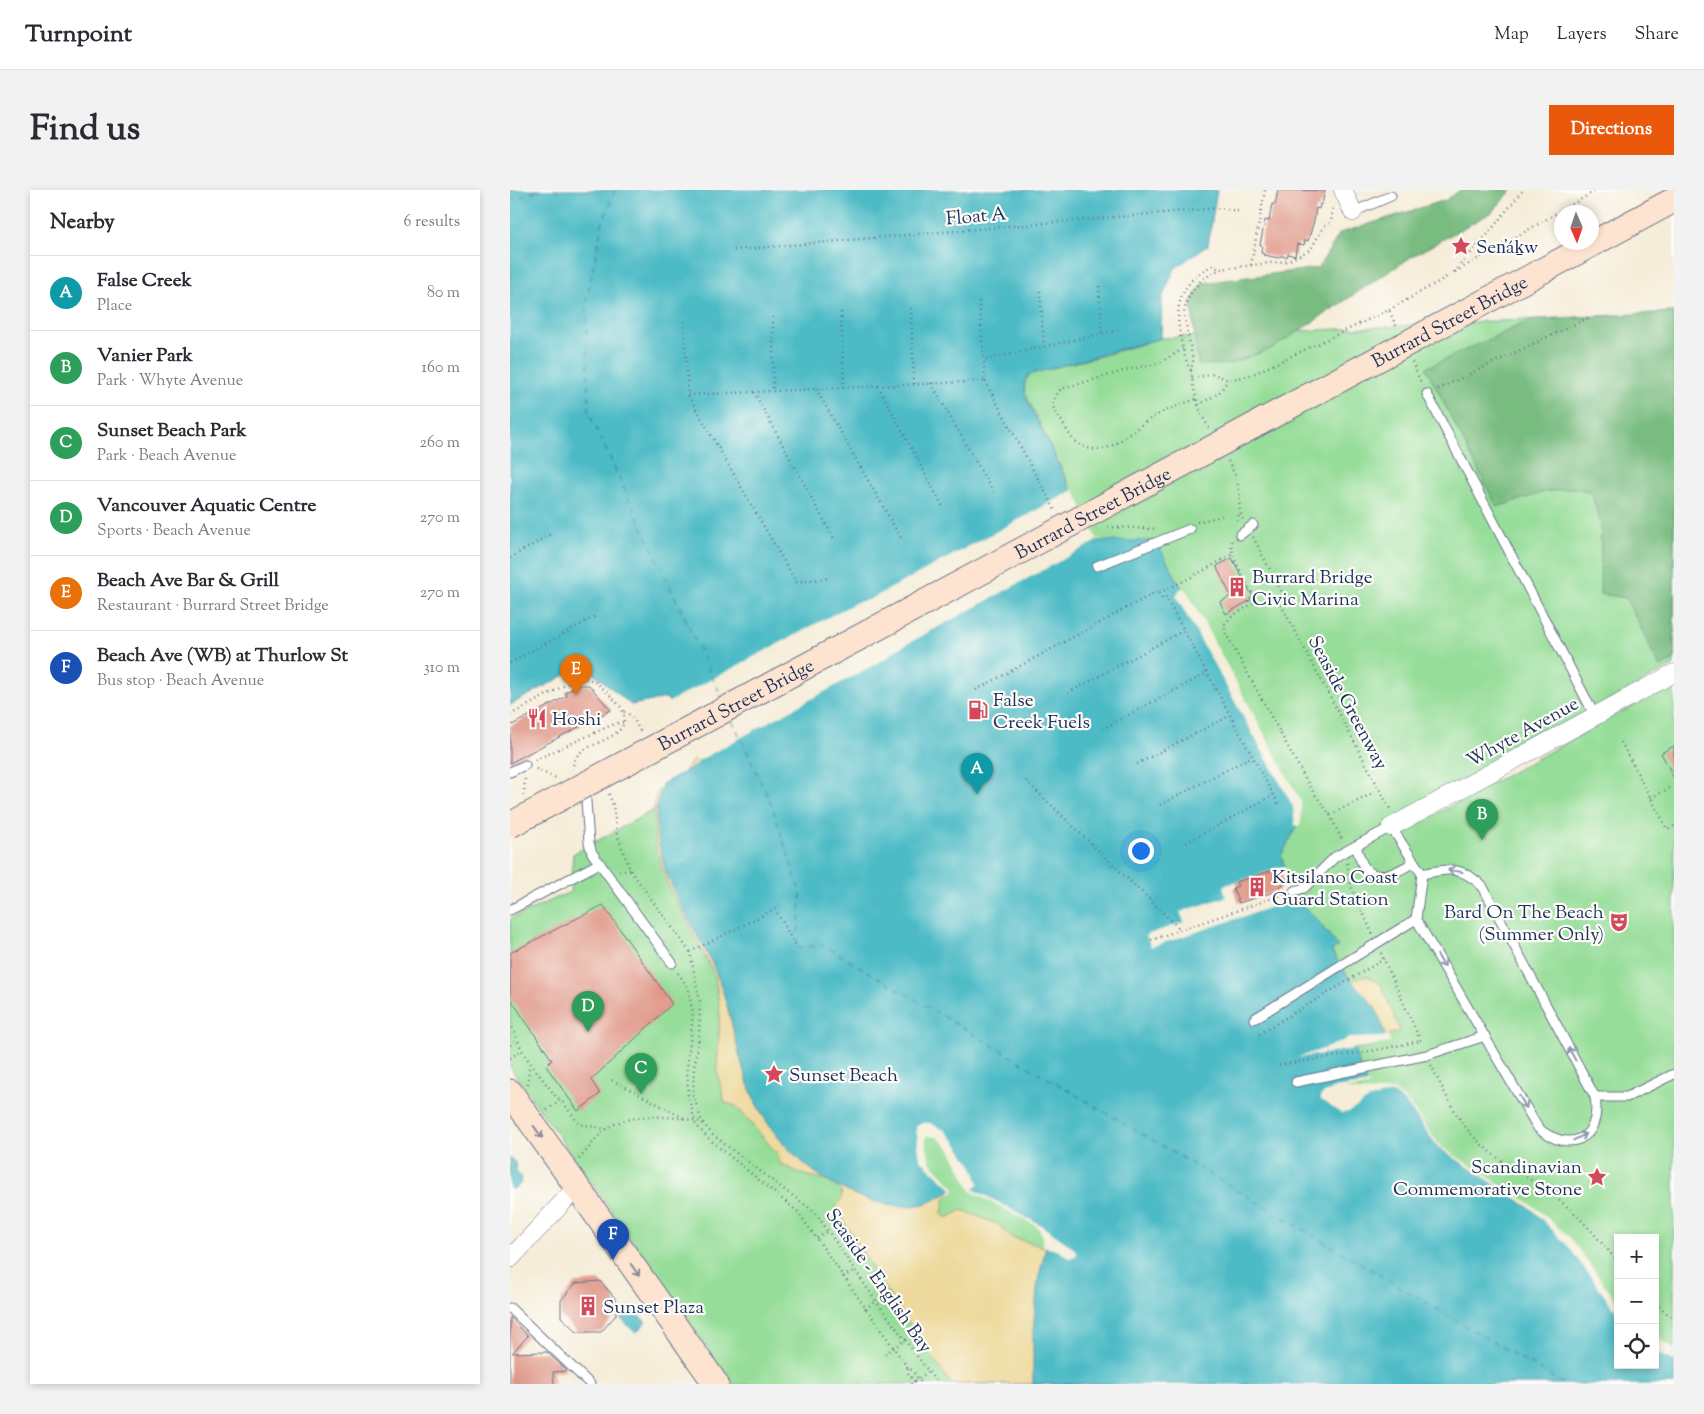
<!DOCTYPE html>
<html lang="en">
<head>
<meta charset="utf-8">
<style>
  :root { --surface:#fff; --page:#f2f2f3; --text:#2b2b33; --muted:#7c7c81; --line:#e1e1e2; --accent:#ea580c }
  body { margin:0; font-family:"Sorts Mill Goudy",serif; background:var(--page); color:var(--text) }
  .controls { position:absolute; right:15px; bottom:15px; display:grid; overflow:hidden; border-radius:0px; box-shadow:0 2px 8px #0003 }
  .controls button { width:45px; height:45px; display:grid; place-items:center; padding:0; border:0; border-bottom:1px solid var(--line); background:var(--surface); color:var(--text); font:25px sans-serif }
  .compass { position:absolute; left:1044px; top:15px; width:45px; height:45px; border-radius:50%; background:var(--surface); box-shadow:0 2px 8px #0003; rotate:178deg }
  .you { position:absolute; left:630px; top:660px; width:18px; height:18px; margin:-12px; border:4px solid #fff; border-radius:50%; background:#1a73e8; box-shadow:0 0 0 8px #1a73e833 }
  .badge { display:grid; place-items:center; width:32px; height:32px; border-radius:50%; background:var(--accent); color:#fff; font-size:16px; font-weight:700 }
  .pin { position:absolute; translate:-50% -41px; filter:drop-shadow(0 1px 2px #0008) }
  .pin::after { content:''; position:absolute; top:26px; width:18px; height:15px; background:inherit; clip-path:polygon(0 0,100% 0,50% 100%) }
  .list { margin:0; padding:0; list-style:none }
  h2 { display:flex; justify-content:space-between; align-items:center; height:65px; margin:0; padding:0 20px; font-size:21px }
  h2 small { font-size:16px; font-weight:400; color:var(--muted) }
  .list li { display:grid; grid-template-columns:32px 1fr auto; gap:15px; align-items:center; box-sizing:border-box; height:75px; padding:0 20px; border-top:1px solid var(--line) }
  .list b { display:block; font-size:19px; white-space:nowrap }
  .list p { margin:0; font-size:16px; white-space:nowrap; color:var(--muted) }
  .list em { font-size:16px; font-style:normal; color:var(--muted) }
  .icon { flex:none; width:28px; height:28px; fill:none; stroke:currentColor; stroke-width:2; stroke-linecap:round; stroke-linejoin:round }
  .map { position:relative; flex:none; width:1164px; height:1194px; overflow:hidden; border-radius:0px }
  header { display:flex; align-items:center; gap:30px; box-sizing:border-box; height:70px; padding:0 25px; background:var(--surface); border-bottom:1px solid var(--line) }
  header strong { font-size:24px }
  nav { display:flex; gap:28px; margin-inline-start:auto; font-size:18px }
  .intro { display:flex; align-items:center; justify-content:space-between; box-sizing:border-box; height:120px; padding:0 30px }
  h1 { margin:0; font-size:35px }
  .button { padding:12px 22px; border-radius:0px; background:var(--accent); color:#fff; font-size:18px; font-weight:700 }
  main { display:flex; gap:30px; padding:0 30px }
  aside { flex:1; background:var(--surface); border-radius:0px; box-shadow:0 2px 8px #0003 }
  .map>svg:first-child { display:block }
</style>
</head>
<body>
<header>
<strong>Turnpoint</strong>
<nav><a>Map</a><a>Layers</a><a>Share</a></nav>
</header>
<div class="intro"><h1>Find us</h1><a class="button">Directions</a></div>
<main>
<aside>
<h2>Nearby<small>6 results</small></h2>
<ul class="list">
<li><span class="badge" style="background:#0f9aa8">A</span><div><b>False Creek</b><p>Place</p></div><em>80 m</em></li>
<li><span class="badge" style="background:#2e9e5b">B</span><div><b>Vanier Park</b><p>Park · Whyte Avenue</p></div><em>160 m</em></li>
<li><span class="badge" style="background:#2e9e5b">C</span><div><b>Sunset Beach Park</b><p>Park · Beach Avenue</p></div><em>260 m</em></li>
<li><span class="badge" style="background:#2e9e5b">D</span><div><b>Vancouver Aquatic Centre</b><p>Sports · Beach Avenue</p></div><em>270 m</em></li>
<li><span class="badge" style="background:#e8710a">E</span><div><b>Beach Ave Bar &amp; Grill</b><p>Restaurant · Burrard Street Bridge</p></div><em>270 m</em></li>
<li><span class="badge" style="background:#1a4fb4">F</span><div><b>Beach Ave (WB) at Thurlow St</b><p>Bus stop · Beach Avenue</p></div><em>310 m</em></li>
</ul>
</aside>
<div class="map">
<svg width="1164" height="1194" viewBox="0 0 1164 1194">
  <rect width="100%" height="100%" fill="#fdfcf7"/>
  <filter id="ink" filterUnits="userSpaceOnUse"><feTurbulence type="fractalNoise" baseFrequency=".02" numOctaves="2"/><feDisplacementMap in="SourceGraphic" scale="10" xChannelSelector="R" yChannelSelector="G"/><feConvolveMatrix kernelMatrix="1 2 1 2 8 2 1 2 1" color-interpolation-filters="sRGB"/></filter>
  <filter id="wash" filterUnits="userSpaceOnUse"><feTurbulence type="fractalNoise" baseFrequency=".0096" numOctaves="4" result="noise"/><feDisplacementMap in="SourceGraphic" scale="20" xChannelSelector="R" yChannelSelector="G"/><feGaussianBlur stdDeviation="1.12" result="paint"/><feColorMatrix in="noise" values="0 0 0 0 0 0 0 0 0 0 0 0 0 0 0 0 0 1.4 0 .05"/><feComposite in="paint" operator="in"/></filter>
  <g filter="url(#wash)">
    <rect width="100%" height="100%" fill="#f6edd9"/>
    <g fill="#95dd98" stroke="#58867b">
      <path d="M 1164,122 L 1164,475 L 896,620 L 908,634 L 1164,493 L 1164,1162 L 1145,1149 L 1145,1048 L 1108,1048 L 1108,1116 L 1023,1020 L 928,957 L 896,913 L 883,903 L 834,903 L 855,805 L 841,791 L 821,760 L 827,756 L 806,729 L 786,709 L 771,666 L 586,351 L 514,201 C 514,191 516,186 526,182 L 595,165 L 651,148 Z"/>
      <path d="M 147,618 C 147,634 147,651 150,667 C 159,707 190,744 206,782 C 224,824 226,871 246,912 C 268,959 317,999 368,1012 C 380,1015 395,1018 409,1015 C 421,1013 432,1006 442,999 L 418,973 L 414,963 L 412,949 L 416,944 L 423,943 L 428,945 L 441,956 L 453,978 L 462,999 L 529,1034 L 536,1045 L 536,1057 L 528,1090 L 523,1140 L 523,1194 L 223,1194 L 0,877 L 0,729 L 60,702 L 63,664 Z"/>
    </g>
    <g fill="#78bc80" stroke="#4a766f">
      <polygon points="950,0 1002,0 982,22 901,67 763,158 720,174 688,175 681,111 692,93 808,78 830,43 936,10"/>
      <polygon points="1164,122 1164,470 1150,477 1116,408 1090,404 1091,335 1081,302 1065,298 1035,302 987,317 916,178 1019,131"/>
    </g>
    <g fill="#eeda9e" stroke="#84847e">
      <polygon points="186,567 410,969 442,999 435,1008 432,1024 437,1028 452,1020 489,1035 501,1047 544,1060 603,1194 441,1194 369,1090 326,1017 332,1008 331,1001 329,999 314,989 294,985 269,973 269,966 226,916 215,913 207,881 210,822 205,786 157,693 146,659 144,615 148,600 167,592 172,584"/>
      <polygon points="857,786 871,794 890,841 872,847 772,835 845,790"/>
    </g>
    <g fill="#4dbbc6" stroke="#347592">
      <path d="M 0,0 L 707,0 L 698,55 L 665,78 L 652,108 L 651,148 L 518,185 C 513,194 514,200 517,210 L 586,351 L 646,351 L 789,613 L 789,632 L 771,666 L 786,708 L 806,729 L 828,756 L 821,761 L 841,791 L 855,805 L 865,818 L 871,831 L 877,853 L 844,859 L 856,893 L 834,897 L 834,903 L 883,903 L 896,913 L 928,957 L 1023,1020 L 1058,1049 L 1108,1116 L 1108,1175 L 1145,1175 L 1145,1149 L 1164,1162 L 1164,1194 L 523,1194 L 523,1140 L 528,1090 L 536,1057 L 536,1045 L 529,1034 L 462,999 L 441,956 L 423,943 L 414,946 L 418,973 L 442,999 C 432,1006 421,1013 409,1015 C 400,1017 391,1016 382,1015 C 326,1008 269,962 245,911 C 227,872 223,826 207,785 C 200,767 190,751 181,734 C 164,703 148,672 147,635 C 147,629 146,623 147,617 C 148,609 151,602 152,594 L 189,574 L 157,508 L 121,515 L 74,475 L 0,515 Z"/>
      <polygon points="0,968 5,972 6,981 11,988 10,994 5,998 0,999"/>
      <polygon points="119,1117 136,1132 126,1143 110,1128"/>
    </g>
    <g fill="#f6edd9">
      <polygon points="564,300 587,349 592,348 384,461 378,467 186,572 157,513 347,412 359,410"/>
      <polygon points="675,398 791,612 791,632 789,637 785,635 783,616 666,406 670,399"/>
      <polygon points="775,676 786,709 641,757 636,745 674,732 670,722 716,707 713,696"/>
      <polygon points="878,845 880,853 786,868 816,858 839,848 872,847"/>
      <polygon points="859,893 857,896 835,900 859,902 883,900 897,911 930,956 1025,1017 1060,1048 1108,1113 1108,1124 1058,1056 1023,1020 928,957 896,913 883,903 872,905 859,909 839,922 831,923 811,910 811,905 824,898"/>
      <polygon points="414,933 420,933 434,940 444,950 463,977 469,994 463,999 529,1034 558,1054 565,1060 567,1065 560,1068 549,1061 533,1056 533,1046 527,1036 461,1001 451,979 439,958 427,947 417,946 415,949 420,972 445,998 444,1001 437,1006 442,999 410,969 406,937 407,935"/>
      <polygon points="1145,1147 1164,1159 1164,1171 1145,1161"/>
    </g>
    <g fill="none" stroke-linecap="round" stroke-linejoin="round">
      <g stroke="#2c6082" stroke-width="1" stroke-dasharray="6 5" stroke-linecap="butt">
        <polyline points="105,0 92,34 76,113 79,223 212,508"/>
        <polyline points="0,10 31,0"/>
        <polyline points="222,530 261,613 291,705 287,758 313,755 1054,1194"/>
      </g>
    </g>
    <g id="blocks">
      <g fill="#e09989">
        <polygon points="768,0 815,1 812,14 810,14 809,19 806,18 804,31 798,51 795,50 794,55 787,54 785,66 778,64 777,67 770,66 769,68 754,65 754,64 751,63 752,55 750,55 755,30 759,31 762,14 765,15"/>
        <polygon points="722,368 743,407 740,408 741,410 716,424 710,412 721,406 707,378 707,376"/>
        <polygon points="71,495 79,495 101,520 0,573 0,536 57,506 55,502"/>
        <polygon points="1164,556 1164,588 1151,563"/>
        <polygon points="763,680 765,684 771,682 775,694 769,696 770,700 729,713 723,698 728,696 726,692"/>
        <polygon points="93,715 162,814 81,890 90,904 68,921 36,876 42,870 0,808 0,763"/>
        <polygon points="90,1091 105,1108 106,1125 91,1142 67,1142 51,1127 51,1110 66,1093"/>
        <polygon points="0,1127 18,1146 2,1163 37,1162 57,1181 43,1182 44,1194 0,1194"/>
      </g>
    </g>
  </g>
  <g filter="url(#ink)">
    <use href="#blocks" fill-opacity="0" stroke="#687289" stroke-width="1"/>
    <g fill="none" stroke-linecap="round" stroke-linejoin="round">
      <defs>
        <g id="lane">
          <polyline points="843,22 881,6"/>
          <polyline points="917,204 1085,526"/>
          <polyline points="730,345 743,335"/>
          <polyline points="587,376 680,339"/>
          <polyline points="0,582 15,575"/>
          <polyline points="75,597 79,653 82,663 162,773"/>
          <path d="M 846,656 C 848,662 850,670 853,675 C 866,696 889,681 904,672"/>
          <path d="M 784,701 L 794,698 L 825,667 L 881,637 L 912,684 L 906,729 L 1028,938 C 1059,964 1092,950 1085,907 L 973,697 C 952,676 939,678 912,684"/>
          <polyline points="0,720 90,673"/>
          <polyline points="744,829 906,729"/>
          <polyline points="786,892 917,865 975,846"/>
          <polyline points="1085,907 1117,907 1164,884"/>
          <polyline points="0,1118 80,1194"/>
        </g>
        <g id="street">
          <polyline points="833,0 843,22"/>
          <polyline points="881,637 1164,483"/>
          <polyline points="0,1069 66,998"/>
        </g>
        <polyline id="secondary" points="0,902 206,1194"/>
      </defs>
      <use href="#lane" stroke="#687289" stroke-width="11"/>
      <use href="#street" stroke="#687289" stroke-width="19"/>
      <use href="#secondary" stroke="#687289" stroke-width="27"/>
      <g stroke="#687289" stroke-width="2.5" stroke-dasharray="1 4" stroke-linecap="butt">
        <polyline points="224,60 710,18 728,21"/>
        <polyline points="741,75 755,0"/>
        <polyline points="945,82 1087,0"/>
        <polyline points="589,96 592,143"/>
        <polyline points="530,101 534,156"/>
        <polyline points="469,111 474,170"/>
        <polyline points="401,118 404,194"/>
        <polyline points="879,120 942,84 977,45 1013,0"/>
        <polyline points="331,122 334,198"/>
        <polyline points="263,127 263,201"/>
        <polyline points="174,131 178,205 286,392 318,388"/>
        <path d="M 673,159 L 651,172 L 641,175 L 617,180 L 551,199 C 543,208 540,216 548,226 C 552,231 561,248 564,251 C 599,276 619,238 647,225 C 660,218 673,214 686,209"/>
        <polyline points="902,172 912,195"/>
        <path d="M 681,180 C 675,172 675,164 672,155 C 667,130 664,109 683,89 C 689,84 694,79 702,76 L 710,79"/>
        <polyline points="682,188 704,184 718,190 739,186 879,120 887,138"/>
        <polyline points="475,191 546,322"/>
        <polyline points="421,193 483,302"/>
        <polyline points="368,196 434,319"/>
        <polyline points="306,199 391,348"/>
        <polyline points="928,199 1078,128"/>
        <polyline points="244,202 324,349"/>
        <polyline points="178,205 475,191 474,170 609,140"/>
        <polyline points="688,215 709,203 718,190"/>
        <polyline points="699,238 691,224 683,196 681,180 683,171 674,123 676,113 681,103 691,90 710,79 777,71 792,64 801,59 813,38 821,32 823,17"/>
        <path d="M 718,271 C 723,280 728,290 729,301 C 730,311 728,320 733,329"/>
        <polyline points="727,331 729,323"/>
        <polyline points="687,332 712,326"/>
        <polyline points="598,337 648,339"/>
        <polyline points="743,347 771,401 769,411 880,619"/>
        <path d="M 722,351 C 718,364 740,399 747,411 L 722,426 L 715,434 L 715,442 L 801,599 L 820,625 L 832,650"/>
        <polyline points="0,368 41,344"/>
        <polyline points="649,403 652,408 655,406 769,615"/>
        <polyline points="0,473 86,426"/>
        <polyline points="466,500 648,401 649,403 678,389 723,364"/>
        <polyline points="558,503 673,441"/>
        <polyline points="114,522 122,526 131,543"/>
        <path d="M 0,525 L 68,488 C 85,485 100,506 111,517 C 126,546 85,550 70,563 C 66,566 64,571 63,576 L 64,579"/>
        <polyline points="592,539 697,483"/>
        <polyline points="1111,552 1157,639 1164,636"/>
        <polyline points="25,570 104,534 114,532"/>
        <polyline points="627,574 719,526"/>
        <polyline points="26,579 46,588"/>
        <polyline points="516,591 671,740"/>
        <polyline points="99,604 103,615 107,644 120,680 180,762 190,812 189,847 184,878 183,905 192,932 203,945 276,1001 305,1022 366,1111 428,1194"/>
        <polyline points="14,605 15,588"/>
        <polyline points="1141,608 1163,596"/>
        <polyline points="650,615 741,567"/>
        <polyline points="820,625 863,603"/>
        <polyline points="676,653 764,605"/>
        <polyline points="837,673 841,697 863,745"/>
        <polyline points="109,681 120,680"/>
        <polyline points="641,750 775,704"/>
        <polyline points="180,762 265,719 287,758"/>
        <polyline points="871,763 912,854"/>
        <polyline points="168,783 178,798 183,824 177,879 178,905 186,935 199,949 288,1022 398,1178 402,1180 412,1194"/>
        <polyline points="0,833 12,860"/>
        <polyline points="749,844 874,769"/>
        <polyline points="0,855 7,850"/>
        <polyline points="0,868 12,860 20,873 47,908 51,910"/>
        <polyline points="769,875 867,860 910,851"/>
        <path d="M 921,875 C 933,899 945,927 964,947 C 987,972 1018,986 1044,1006 C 1069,1024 1088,1049 1108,1072"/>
        <polyline points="102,890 174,928"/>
        <polyline points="18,894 19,874"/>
        <polyline points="37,920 51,910 69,934 96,939"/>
        <path d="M 69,969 C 78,960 86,947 96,939 C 118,922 166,926 192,932"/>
        <polyline points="307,1048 318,1041"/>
        <polyline points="333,1087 345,1080"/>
        <polyline points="1145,1113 1164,1129"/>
        <polyline points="355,1119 366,1111"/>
        <polyline points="375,1164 396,1149"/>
        <polyline points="398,1178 398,1183 406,1194"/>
        <polyline points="401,1194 418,1182"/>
      </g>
      <use href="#lane" stroke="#fff" stroke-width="9"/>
      <use href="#street" stroke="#fff" stroke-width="18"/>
      <use href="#secondary" stroke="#fde4d0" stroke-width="25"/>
      <defs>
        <g id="secondary-bridge">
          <path id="s1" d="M 0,635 L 1164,10"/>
        </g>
      </defs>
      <use href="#secondary-bridge" stroke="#687289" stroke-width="27" stroke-linecap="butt"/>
      <use href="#secondary-bridge" stroke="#fde4d0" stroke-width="25"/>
    </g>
    <defs><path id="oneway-shaft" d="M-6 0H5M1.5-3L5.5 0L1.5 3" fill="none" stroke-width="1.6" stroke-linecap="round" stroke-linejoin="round" transform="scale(1.25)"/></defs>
    <g stroke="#8d97ae">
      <use href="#oneway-shaft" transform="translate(945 681) rotate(-172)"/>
      <use href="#oneway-shaft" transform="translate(931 771) rotate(60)"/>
      <use href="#oneway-shaft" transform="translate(1062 864) rotate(-118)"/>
      <use href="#oneway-shaft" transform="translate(1013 912) rotate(60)"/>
      <use href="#oneway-shaft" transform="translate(1070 947) rotate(-26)"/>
    </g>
    <g stroke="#8c8a97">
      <use href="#oneway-shaft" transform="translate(28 942) rotate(55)"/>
      <use href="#oneway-shaft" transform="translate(125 1080) rotate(55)"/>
    </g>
  </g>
  <defs>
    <symbol id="sight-bare" viewBox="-9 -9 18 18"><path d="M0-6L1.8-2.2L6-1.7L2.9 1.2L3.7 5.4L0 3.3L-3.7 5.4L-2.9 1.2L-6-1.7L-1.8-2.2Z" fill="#d1495b" stroke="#fdfcf7" stroke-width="2.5" paint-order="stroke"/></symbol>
    <symbol id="building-bare" viewBox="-9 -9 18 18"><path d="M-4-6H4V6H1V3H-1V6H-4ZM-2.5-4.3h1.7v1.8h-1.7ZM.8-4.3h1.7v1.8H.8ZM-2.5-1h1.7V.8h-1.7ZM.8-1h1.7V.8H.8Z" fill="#d1495b" stroke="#fdfcf7" stroke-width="2.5" paint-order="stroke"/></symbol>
    <symbol id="fuel-bare" viewBox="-9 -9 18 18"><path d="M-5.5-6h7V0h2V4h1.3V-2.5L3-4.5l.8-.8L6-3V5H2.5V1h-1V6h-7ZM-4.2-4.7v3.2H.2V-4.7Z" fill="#d1495b" stroke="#fdfcf7" stroke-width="2.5" paint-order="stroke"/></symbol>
    <symbol id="restaurant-bare" viewBox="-9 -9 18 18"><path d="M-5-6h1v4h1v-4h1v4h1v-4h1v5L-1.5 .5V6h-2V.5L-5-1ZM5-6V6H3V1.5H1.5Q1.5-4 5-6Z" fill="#d1495b" stroke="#fdfcf7" stroke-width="2.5" paint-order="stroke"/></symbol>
    <symbol id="theatre-bare" viewBox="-9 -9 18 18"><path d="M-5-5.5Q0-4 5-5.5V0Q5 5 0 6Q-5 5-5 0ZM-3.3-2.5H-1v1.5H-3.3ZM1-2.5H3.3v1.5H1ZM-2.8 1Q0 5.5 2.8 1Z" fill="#d1495b" stroke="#fdfcf7" stroke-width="2.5" paint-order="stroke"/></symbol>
  </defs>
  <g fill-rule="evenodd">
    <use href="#sight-bare" x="937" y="42" width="28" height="28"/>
    <use href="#building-bare" x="713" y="383" width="28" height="28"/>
    <use href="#fuel-bare" x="454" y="506" width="28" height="28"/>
    <use href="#restaurant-bare" x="13" y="514" width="28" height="28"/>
    <use href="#building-bare" x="733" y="683" width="28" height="28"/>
    <use href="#theatre-bare" x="1095" y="718" width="28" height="28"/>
    <use href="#sight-bare" x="250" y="870" width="28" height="28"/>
    <use href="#sight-bare" x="1073" y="973" width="28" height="28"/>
    <use href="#building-bare" x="64" y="1102" width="28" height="28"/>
  </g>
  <g text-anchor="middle" stroke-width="4.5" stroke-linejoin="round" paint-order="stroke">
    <g font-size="19" fill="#1b2f5e" stroke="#fdfcf7">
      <text transform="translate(466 25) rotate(-5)" y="7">Float A</text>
      <text dy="7" stroke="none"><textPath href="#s1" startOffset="1066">Burrard Street Bridge</textPath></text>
      <text dy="7" stroke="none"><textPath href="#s1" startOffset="661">Burrard Street Bridge</textPath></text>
      <text transform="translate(839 512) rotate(62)" y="7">Seaside Greenway</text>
      <text dy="7" stroke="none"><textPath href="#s1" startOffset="256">Burrard Street Bridge</textPath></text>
      <text transform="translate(1012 541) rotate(-29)" y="7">Whyte Avenue</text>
      <text transform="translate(370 1090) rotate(55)" y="7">Seaside - English Bay</text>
    </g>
    <g font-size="19" fill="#1b2f5e" stroke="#fdfcf7" text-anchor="start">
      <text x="966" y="63">Sen̓áḵw</text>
      <text x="742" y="393">Burrard Bridge<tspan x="742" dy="22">Civic Marina</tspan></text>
      <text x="483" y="516">False<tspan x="483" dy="22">Creek Fuels</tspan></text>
      <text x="42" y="535">Hoshi</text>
      <text x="762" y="693">Kitsilano Coast<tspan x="762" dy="22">Guard Station</tspan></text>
      <text x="1094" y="728" text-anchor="end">Bard On The Beach<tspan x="1094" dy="22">(Summer Only)</tspan></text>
      <text x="279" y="891">Sunset Beach</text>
      <text x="1072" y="983" text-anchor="end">Scandinavian<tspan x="1072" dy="22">Commemorative Stone</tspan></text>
      <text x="93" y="1123">Sunset Plaza</text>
    </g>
  </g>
</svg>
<div class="controls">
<button>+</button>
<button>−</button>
<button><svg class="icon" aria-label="locate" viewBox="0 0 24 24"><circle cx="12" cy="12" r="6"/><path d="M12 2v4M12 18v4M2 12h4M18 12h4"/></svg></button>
</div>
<svg class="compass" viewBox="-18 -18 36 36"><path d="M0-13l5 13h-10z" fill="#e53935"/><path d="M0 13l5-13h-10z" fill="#7c7c81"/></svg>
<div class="you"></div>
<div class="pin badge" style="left:467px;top:604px;background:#0f9aa8">A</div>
<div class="pin badge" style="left:972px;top:650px;background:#2e9e5b">B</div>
<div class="pin badge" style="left:131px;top:904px;background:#2e9e5b">C</div>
<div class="pin badge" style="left:78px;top:842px;background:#2e9e5b">D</div>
<div class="pin badge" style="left:66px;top:505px;background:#e8710a">E</div>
<div class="pin badge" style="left:103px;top:1070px;background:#1a4fb4">F</div>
</div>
</main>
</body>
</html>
